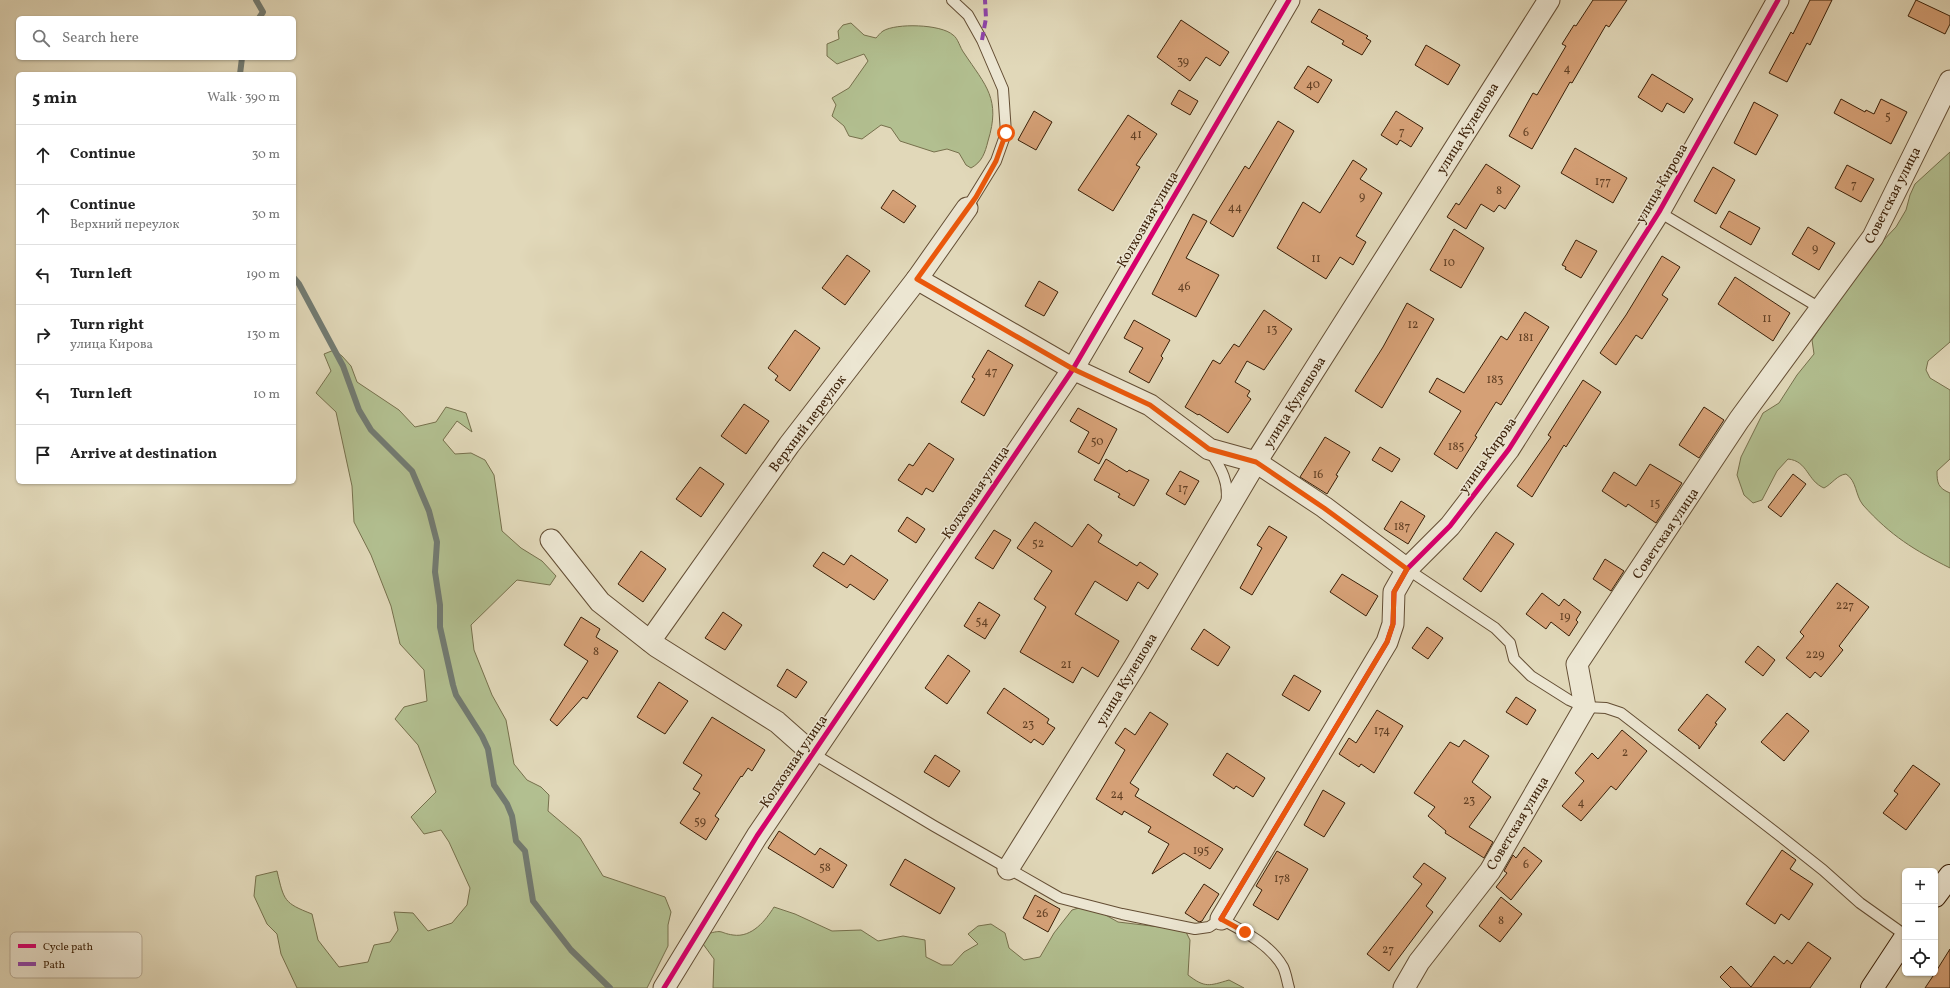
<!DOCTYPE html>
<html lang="en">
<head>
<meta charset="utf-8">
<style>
  :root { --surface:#fff; --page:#f2f2f2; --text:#222; --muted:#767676; --line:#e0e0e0 }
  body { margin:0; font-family:Vollkorn,serif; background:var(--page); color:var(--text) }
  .controls { position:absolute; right:12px; bottom:12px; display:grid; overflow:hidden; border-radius:6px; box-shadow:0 1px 3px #0004 }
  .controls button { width:36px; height:36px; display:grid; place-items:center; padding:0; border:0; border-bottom:1px solid var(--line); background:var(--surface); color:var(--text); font:20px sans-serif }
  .stop { position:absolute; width:12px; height:12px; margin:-9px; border:3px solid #ea580c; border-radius:50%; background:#fff }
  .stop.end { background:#ea580c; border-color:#fff; box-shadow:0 1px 4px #0008 }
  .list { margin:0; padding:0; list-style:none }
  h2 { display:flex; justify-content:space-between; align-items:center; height:52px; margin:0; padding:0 16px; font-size:17px }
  h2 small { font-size:13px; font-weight:400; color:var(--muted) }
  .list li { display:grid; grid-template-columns:26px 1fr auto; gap:12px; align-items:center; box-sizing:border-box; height:60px; padding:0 16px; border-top:1px solid var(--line) }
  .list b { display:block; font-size:15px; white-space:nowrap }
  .list p { margin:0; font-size:13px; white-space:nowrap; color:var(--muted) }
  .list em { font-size:13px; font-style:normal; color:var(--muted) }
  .icon { flex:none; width:22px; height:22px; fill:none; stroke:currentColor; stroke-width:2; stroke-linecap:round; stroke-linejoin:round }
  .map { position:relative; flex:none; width:1950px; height:988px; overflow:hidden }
  .search { position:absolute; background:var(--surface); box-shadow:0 1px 3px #0004; left:16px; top:16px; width:280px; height:44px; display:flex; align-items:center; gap:10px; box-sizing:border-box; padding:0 14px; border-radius:6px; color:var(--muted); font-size:15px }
  .panel { position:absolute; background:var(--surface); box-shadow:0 1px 3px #0004; left:16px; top:72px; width:280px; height:412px; border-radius:6px }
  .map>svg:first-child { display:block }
</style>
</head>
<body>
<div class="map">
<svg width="1950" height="988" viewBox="0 0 1950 988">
  <rect width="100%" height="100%" fill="#e1d8b9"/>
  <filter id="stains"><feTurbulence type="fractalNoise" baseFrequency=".005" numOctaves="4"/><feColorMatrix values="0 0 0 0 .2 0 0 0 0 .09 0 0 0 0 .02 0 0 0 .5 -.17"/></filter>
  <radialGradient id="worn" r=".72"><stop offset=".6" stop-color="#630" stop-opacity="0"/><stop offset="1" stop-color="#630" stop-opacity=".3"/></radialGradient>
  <g fill="#b2bf90" stroke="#76704c">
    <path d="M 851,23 L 864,35 L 876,38 C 878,36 880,33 883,31 C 896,23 941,24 953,35 C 958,38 960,48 964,53 C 986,86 1001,99 988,141 C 985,153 982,162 971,168 L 966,165 L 959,153 L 947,149 L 934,152 L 900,141 L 891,128 L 881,125 L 862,139 L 849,136 L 844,126 L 832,116 L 836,105 L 832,98 L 849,88 L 868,61 L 864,54 L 837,64 L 827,56 L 827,44 L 839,39 L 838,31 L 843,25 Z"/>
    <path d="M 1950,152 L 1950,342 L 1928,361 L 1926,370 L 1930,378 L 1950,390 L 1950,459 L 1937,471 C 1937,483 1938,488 1950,493 L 1950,568 C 1914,550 1891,536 1863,505 C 1855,495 1857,481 1846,474 C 1837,475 1832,484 1824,488 C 1807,481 1808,461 1788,459 L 1777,471 L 1762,500 L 1753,503 L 1744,495 L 1737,475 L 1741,457 L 1763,413 L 1779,403 L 1797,375 L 1814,354 L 1812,340 L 1860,265 L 1896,227 L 1906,210 L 1910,195 L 1915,184 Z"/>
    <path d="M 334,350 L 342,356 L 351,366 L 357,382 L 399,410 L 415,427 L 436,422 L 446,407 L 466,413 L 472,432 L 457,421 L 443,440 L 455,454 L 471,453 L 485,460 L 494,475 L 502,531 L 521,548 L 542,561 L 556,576 L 550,585 L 517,580 L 471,625 L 474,650 L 492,695 L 506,720 L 514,764 L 527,780 L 541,787 L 549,795 L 548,811 L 580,838 L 603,876 L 665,897 L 671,912 L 668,925 L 668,946 L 647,988 L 297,988 L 281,954 L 277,934 L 267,924 L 254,896 L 256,876 L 277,871 C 284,901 284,903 312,914 L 318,940 L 339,967 L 368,962 L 374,945 L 390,942 L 398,930 L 394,912 L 413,913 L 428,931 L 452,923 L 467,905 L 470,888 L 449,842 L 441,830 L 424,834 L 411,817 L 436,792 L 418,745 L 395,719 L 404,707 L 427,701 L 424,670 L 400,644 L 391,606 L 371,555 L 354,522 L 352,486 L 336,412 L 316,393 L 331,371 L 324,354 Z"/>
    <path d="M 774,907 L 795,914 L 832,931 L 861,930 L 878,941 L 903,936 L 925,940 L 926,957 L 942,965 L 952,965 L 964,952 L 978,944 L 968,934 L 978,926 L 991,924 L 1005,933 L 1009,948 L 1024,960 L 1040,957 L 1054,933 L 1072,910 L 1082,907 L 1102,913 L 1118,922 L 1185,930 L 1190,940 L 1188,975 C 1205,988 1209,986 1229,980 L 1244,988 L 713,988 L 714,959 L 703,944 L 707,934 C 724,929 719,933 733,935 C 752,938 766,920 774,907 Z"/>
  </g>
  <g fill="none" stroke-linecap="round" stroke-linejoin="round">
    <g stroke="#727b72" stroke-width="6">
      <polyline points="256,0 263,12 259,18"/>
      <polyline points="240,74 242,58"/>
      <polyline points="294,278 299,284 343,366 359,410 371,430 412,471 429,511 437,542 435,572 440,605 440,627 453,685 456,695 482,736 488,749 494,785 507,804 512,816 516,841 525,851 533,901 571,950 610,988"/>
    </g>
  </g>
  <g fill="#d5a076" stroke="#3b2008">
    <polygon points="1593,0 1627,0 1609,27 1606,25 1572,83 1570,82 1532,149 1509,136 1533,93 1537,95 1566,46 1562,44 1574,25 1576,26"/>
    <polygon points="1810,0 1832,0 1810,45 1807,43 1787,82 1769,73 1791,32 1793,34"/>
    <polygon points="1916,0 1950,16 1950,24 1945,34 1908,16"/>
    <polygon points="1319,9 1368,36 1366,38 1371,41 1362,55 1342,44 1344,41 1311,22"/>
    <polygon points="1181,20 1229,52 1220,66 1206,57 1190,81 1157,57"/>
    <polygon points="1426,45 1460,65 1448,85 1415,65"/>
    <polygon points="1308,66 1332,80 1318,103 1294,88"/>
    <polygon points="1652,74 1693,99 1684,113 1667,103 1662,112 1638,97"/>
    <polygon points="1179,90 1198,101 1190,115 1171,104"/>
    <polygon points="1841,99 1865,112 1866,110 1874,114 1881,99 1907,112 1891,144 1834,113"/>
    <polygon points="1754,102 1778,115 1756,155 1734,143"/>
    <polygon points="1034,111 1052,122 1036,150 1018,140"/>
    <polygon points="1396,111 1423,128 1411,147 1400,140 1397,145 1381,135"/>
    <polygon points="1128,115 1157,134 1136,165 1140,167 1113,211 1078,190"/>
    <polygon points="1278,121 1294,131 1233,237 1210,223 1245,166 1249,169"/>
    <polygon points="1575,148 1627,178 1613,203 1561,173"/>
    <polygon points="1353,160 1367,169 1360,179 1382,193 1356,236 1366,242 1353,265 1340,257 1326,279 1277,248 1303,202 1320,213"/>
    <polygon points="1486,164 1520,186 1505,209 1499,205 1494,212 1481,204 1466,229 1447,217 1456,203 1459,205"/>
    <polygon points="1847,165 1874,179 1861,202 1835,188"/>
    <polygon points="1713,167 1735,180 1716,214 1694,201"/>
    <polygon points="893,190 916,206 904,223 881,208"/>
    <polygon points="1729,211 1760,228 1751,245 1720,227"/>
    <polygon points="1193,214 1207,221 1186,258 1219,275 1196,317 1152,294"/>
    <polygon points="1808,227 1835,243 1819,270 1792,254"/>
    <polygon points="1454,229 1484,248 1461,288 1430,270"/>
    <polygon points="1576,240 1597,251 1581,278 1565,269 1566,267 1562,265"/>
    <polygon points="847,255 870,271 845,305 822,288"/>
    <polygon points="1662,256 1680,267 1662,295 1668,299 1642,339 1636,335 1616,365 1600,353 1626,315"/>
    <polygon points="1735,277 1790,313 1773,341 1718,304"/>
    <polygon points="1039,281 1058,292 1044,316 1025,306"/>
    <polygon points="1407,303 1434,319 1382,408 1355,391 1383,347"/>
    <polygon points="1264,310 1292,329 1264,370 1247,361 1235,382 1250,391 1247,396 1251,399 1228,433 1199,414 1198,415 1185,407 1213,360 1220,364 1234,344 1239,347"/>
    <polygon points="1525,312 1549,327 1501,405 1496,402 1475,436 1477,437 1457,469 1434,454 1461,411 1429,392 1437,378 1464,393 1501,336 1507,340"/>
    <polygon points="1134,320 1170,340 1161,356 1163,358 1149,383 1129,372 1143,348 1124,338"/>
    <polygon points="795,330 820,348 790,391 775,380 778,376 768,368"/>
    <polygon points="988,350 1013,365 984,416 961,402 975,379 972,377"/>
    <polygon points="1583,380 1601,392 1566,447 1564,445 1532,497 1517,486 1551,437 1548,435"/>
    <polygon points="744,404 769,421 746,454 721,436"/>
    <polygon points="1704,407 1724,420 1699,458 1679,445"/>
    <polygon points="1078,408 1117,429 1099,464 1078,452 1089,432 1070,421"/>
    <polygon points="1325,437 1350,452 1336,475 1338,476 1327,494 1300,477"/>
    <polygon points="929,443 954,459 933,492 926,488 922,495 898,480 909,464 913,466"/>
    <polygon points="1380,447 1400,459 1392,472 1372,460"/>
    <polygon points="1106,459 1127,472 1129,470 1149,480 1134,506 1118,497 1120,494 1094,480"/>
    <polygon points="1650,464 1682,483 1656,523 1628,504 1626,507 1602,491 1614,472 1636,486"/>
    <polygon points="700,467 724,484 701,517 676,499"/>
    <polygon points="1180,471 1199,481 1185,505 1166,494"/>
    <polygon points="1793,474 1806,484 1781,517 1768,507"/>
    <polygon points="1401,501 1425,516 1408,544 1384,529"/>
    <polygon points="907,517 925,529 916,543 898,531"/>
    <polygon points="1035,522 1072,547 1088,524 1102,535 1098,542 1137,566 1140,562 1158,574 1148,589 1138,582 1127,601 1095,581 1075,614 1119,641 1098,677 1082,667 1073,683 1020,652 1046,607 1034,599 1052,571 1017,548"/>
    <polygon points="1269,526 1287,537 1252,595 1240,588 1262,548 1257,545"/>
    <polygon points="994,530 1011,540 993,569 975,558"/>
    <polygon points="1496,532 1514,544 1481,592 1463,579"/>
    <polygon points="641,551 666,569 643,602 618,584"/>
    <polygon points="823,552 844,565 851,555 888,580 874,600 850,584 847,588 813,566"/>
    <polygon points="1605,559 1624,571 1611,591 1593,579"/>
    <polygon points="1342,574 1378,596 1366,616 1330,592"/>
    <polygon points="1837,583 1869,607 1839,646 1843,650 1821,677 1815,672 1810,678 1786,658 1804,636 1800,632"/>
    <polygon points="1542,593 1559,606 1564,599 1581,612 1576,620 1578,622 1569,636 1551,622 1546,629 1526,614"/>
    <polygon points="979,602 1000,615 985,639 964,626"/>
    <polygon points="723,612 742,625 725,650 705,638"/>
    <polygon points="581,617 600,629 596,637 618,651 587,699 583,697 557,726 550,720 588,661 564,645"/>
    <polygon points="1427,627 1443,638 1428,659 1412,648"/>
    <polygon points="1204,629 1230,647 1218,666 1191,649"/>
    <polygon points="1758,646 1775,660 1763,676 1745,662"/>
    <polygon points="948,655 970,671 947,704 925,688"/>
    <polygon points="787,669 807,682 796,698 777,686"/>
    <polygon points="1294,675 1321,691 1309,711 1282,695"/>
    <polygon points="659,682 688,701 665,734 637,717"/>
    <polygon points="1004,688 1049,719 1047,723 1055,728 1043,745 1034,739 1031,743 987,713"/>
    <polygon points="1707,694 1726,709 1715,723 1717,724 1699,749 1699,746 1678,730"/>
    <polygon points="1516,697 1536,710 1527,725 1506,712"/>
    <polygon points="1377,710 1403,726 1374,773 1361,764 1359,767 1339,754 1349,738 1356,743"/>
    <polygon points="1150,712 1168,724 1130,783 1139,789 1135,796 1223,849 1210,869 1184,853 1152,874 1169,844 1148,832 1151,827 1124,811 1122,815 1096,799 1125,750 1115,743 1125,728 1135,735"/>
    <polygon points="1787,713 1809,731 1784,761 1761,742"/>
    <polygon points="712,717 765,750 752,771 748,768 742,777 741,776 715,816 719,819 706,840 680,823 700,793 693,789 702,775 683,763"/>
    <polygon points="1622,730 1647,751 1616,790 1611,786 1581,821 1562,806 1584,781 1575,773 1592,753 1598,759"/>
    <polygon points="1464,740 1489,756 1472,782 1491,797 1469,827 1493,842 1484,858 1445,833 1446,831 1428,816 1435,807 1414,793 1450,742 1459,747"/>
    <polygon points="1227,753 1265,778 1253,797 1236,786 1234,789 1213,775"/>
    <polygon points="935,755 960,771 949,787 924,772"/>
    <polygon points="1913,765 1940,784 1906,830 1883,813 1898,794 1894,791"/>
    <polygon points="1323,790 1345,803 1324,837 1304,825"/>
    <polygon points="779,831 815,855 820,848 847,865 833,888 768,848"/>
    <polygon points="1524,847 1542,861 1511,900 1496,887 1507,873 1504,871 1513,855 1516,858"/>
    <polygon points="1782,850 1796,860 1790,869 1813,884 1789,920 1781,914 1775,924 1746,904"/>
    <polygon points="1277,851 1308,869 1278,920 1253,905 1262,890 1256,886"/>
    <polygon points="905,859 955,888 940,914 890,885"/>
    <polygon points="1424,863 1446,878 1426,906 1433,912 1389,971 1367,954 1422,884 1413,877"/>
    <polygon points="1204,884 1219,894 1202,921 1199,922 1185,913"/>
    <polygon points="1035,895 1060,909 1048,932 1023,918"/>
    <polygon points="1501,897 1522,914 1500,942 1479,926"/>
    <polygon points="1808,942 1831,958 1810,988 1731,988 1720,977 1731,966 1751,987 1774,956 1784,964 1787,960 1792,964"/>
    <polygon points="1950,949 1950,988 1925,988 1935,973"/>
  </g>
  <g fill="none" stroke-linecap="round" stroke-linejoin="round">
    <defs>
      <g id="lane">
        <polyline points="952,0 968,15 982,40 1003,89 1006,133 996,161 967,208"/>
        <polyline points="1659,212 1820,308"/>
        <path d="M 1210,451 C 1221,468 1230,483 1226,504"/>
        <polyline points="1407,569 1495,628 1510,643 1514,659 1531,676 1569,700 1585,707 1606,708 1621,713 1775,832 1823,870 1860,903 1905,935"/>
        <path d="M 812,753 L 934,826 L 1060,898 L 1122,914 L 1195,929 L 1209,927 L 1221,919 C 1243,931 1270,944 1283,967 C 1286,973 1287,981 1289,988"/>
      </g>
      <g id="street">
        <polyline points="917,279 1073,369 1150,405 1209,449 1256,462 1324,507 1407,569"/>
        <polyline points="551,540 600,602 656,646 777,722 812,753"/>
        <polyline points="650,641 789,445 917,279 967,208"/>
        <polyline points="1008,869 1135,666 1256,462 1549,0"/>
        <polyline points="1221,919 1387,642 1393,624 1394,592 1407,569 1450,526 1509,449 1659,212 1778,0"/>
        <polyline points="664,988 757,836 1073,369 1289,0"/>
        <polyline points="1404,988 1419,962 1490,871 1585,707 1577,664 1739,420 1873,237 1950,81"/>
      </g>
      <g id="secondary">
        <polyline points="1935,896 1950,876"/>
        <polyline points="1872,988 1905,938"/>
      </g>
    </defs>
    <use href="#lane" stroke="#644e34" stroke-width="12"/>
    <use href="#street" stroke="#644e34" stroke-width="23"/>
    <use href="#secondary" stroke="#3b2008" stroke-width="24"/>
    <use href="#lane" stroke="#ece6d2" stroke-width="10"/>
    <use href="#street" stroke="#ece6d2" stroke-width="21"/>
    <use href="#secondary" stroke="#ece6d2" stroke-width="22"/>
    <polyline stroke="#8e44ad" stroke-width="4" stroke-dasharray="8 4" stroke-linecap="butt" points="982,40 986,18 985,0"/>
    <defs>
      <g id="cycleway">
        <polyline points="1221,919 1387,642 1393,624 1394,592 1407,569 1450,526 1509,449 1659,212 1778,0"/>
        <polyline points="664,988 757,836 1073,369 1289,0"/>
      </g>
    </defs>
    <use href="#cycleway" stroke="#ece6d2" stroke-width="8"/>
    <use href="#cycleway" stroke="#d6006c" stroke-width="5"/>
  </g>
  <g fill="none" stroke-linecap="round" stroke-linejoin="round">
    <polyline stroke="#ea580c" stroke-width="5" points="1006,133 996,161 976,197 917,279 1073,369 1150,405 1209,449 1256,462 1324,508 1407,569 1394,592 1393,624 1387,642 1221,919 1245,932"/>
  </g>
  <g text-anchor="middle" stroke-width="3" stroke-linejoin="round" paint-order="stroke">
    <g font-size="12" fill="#624024">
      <text x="1183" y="65">39</text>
      <text x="1567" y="72">4</text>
      <text x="1313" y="88">40</text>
      <text x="1888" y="120">5</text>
      <text x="1402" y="135">7</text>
      <text x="1526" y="136">6</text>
      <text x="1136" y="138">41</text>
      <text x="1603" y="185">177</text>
      <text x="1854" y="188">7</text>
      <text x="1499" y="194">8</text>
      <text x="1362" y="200">9</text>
      <text x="1235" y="211">44</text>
      <text x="1815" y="252">9</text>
      <text x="1316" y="262">11</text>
      <text x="1449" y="266">10</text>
      <text x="1184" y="290">46</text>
      <text x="1767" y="322">11</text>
      <text x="1413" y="328">12</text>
      <text x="1272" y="333">13</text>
      <text x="1526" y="341">181</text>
      <text x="991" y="375">47</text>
      <text x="1495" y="383">183</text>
      <text x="1097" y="445">50</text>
      <text x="1456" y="450">185</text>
      <text x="1318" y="478">16</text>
      <text x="1183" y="492">17</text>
      <text x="1655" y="507">15</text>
      <text x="1402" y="530">187</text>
      <text x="1038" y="547">52</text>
      <text x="1845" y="609">227</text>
      <text x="1565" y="620">19</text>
      <text x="982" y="625">54</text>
      <text x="596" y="655">8</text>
      <text x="1815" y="658">229</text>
      <text x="1066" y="668">21</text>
      <text x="1028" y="728">23</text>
      <text x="1382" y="734">174</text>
      <text x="1625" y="756">2</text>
      <text x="1117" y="798">24</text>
      <text x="1469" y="804">23</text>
      <text x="1581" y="806">4</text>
      <text x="700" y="825">59</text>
      <text x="1201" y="854">195</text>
      <text x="1526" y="868">6</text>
      <text x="825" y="871">58</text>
      <text x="1282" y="882">178</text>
      <text x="1042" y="917">26</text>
      <text x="1501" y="924">8</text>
      <text x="1388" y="953">27</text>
    </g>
    <g font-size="14" fill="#3b2008" stroke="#ece6d2">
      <text transform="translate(1467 128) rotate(-58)" y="5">улица Кулешова</text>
      <text transform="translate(1661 183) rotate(-60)" y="5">улица Кирова</text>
      <text transform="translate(1892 195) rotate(-63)" y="5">Советская улица</text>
      <text transform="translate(1147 219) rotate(-60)" y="5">Колхозная улица</text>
      <text transform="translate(1294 402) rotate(-58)" y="5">улица Кулешова</text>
      <text transform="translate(807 423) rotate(-53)" y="5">Верхний переулок</text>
      <text transform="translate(1487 455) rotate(-55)" y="5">улица Кирова</text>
      <text transform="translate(975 492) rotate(-56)" y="5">Колхозная улица</text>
      <text transform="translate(1665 533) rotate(-56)" y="5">Советская улица</text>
      <text transform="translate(1126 679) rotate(-59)" y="5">улица Кулешова</text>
      <text transform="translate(793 761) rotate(-56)" y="5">Колхозная улица</text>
      <text transform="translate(1517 823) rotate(-59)" y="5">Советская улица</text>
    </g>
  </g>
  <rect x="10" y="932" width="132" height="46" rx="6" fill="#ece6d2" stroke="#b7ab95" stroke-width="1"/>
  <rect x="18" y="944" width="18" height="4" fill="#d6006c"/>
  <rect x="18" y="962" width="18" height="4" fill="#8e44ad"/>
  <g font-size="11" fill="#3b2008">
    <text x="43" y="950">Cycle path</text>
    <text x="43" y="968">Path</text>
  </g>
  <rect width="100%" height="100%" filter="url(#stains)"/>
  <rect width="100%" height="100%" fill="url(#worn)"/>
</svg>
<div class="controls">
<button>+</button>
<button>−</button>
<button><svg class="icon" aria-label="locate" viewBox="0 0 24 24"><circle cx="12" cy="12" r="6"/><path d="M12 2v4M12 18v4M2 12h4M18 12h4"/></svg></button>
</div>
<div class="stop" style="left:1006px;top:133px"></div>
<div class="stop end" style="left:1245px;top:932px"></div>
<div class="search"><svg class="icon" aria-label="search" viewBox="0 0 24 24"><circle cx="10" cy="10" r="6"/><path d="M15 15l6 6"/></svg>Search here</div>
<section class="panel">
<h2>5 min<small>Walk · 390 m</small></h2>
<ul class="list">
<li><svg class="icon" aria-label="ahead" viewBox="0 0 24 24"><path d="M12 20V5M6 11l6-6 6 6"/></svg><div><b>Continue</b></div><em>30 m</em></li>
<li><svg class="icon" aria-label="ahead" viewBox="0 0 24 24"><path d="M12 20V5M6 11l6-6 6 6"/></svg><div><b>Continue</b><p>Верхний переулок</p></div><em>30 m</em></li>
<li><svg class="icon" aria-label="left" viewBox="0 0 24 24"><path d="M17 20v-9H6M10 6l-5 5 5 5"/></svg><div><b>Turn left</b></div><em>190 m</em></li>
<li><svg class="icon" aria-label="right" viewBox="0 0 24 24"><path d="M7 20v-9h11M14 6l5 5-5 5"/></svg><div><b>Turn right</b><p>улица Кирова</p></div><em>130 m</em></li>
<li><svg class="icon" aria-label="left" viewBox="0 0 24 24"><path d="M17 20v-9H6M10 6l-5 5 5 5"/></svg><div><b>Turn left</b></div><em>10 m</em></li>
<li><svg class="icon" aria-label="arrive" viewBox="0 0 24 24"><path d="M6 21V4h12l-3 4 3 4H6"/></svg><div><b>Arrive at destination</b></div></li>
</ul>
</section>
</div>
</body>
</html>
